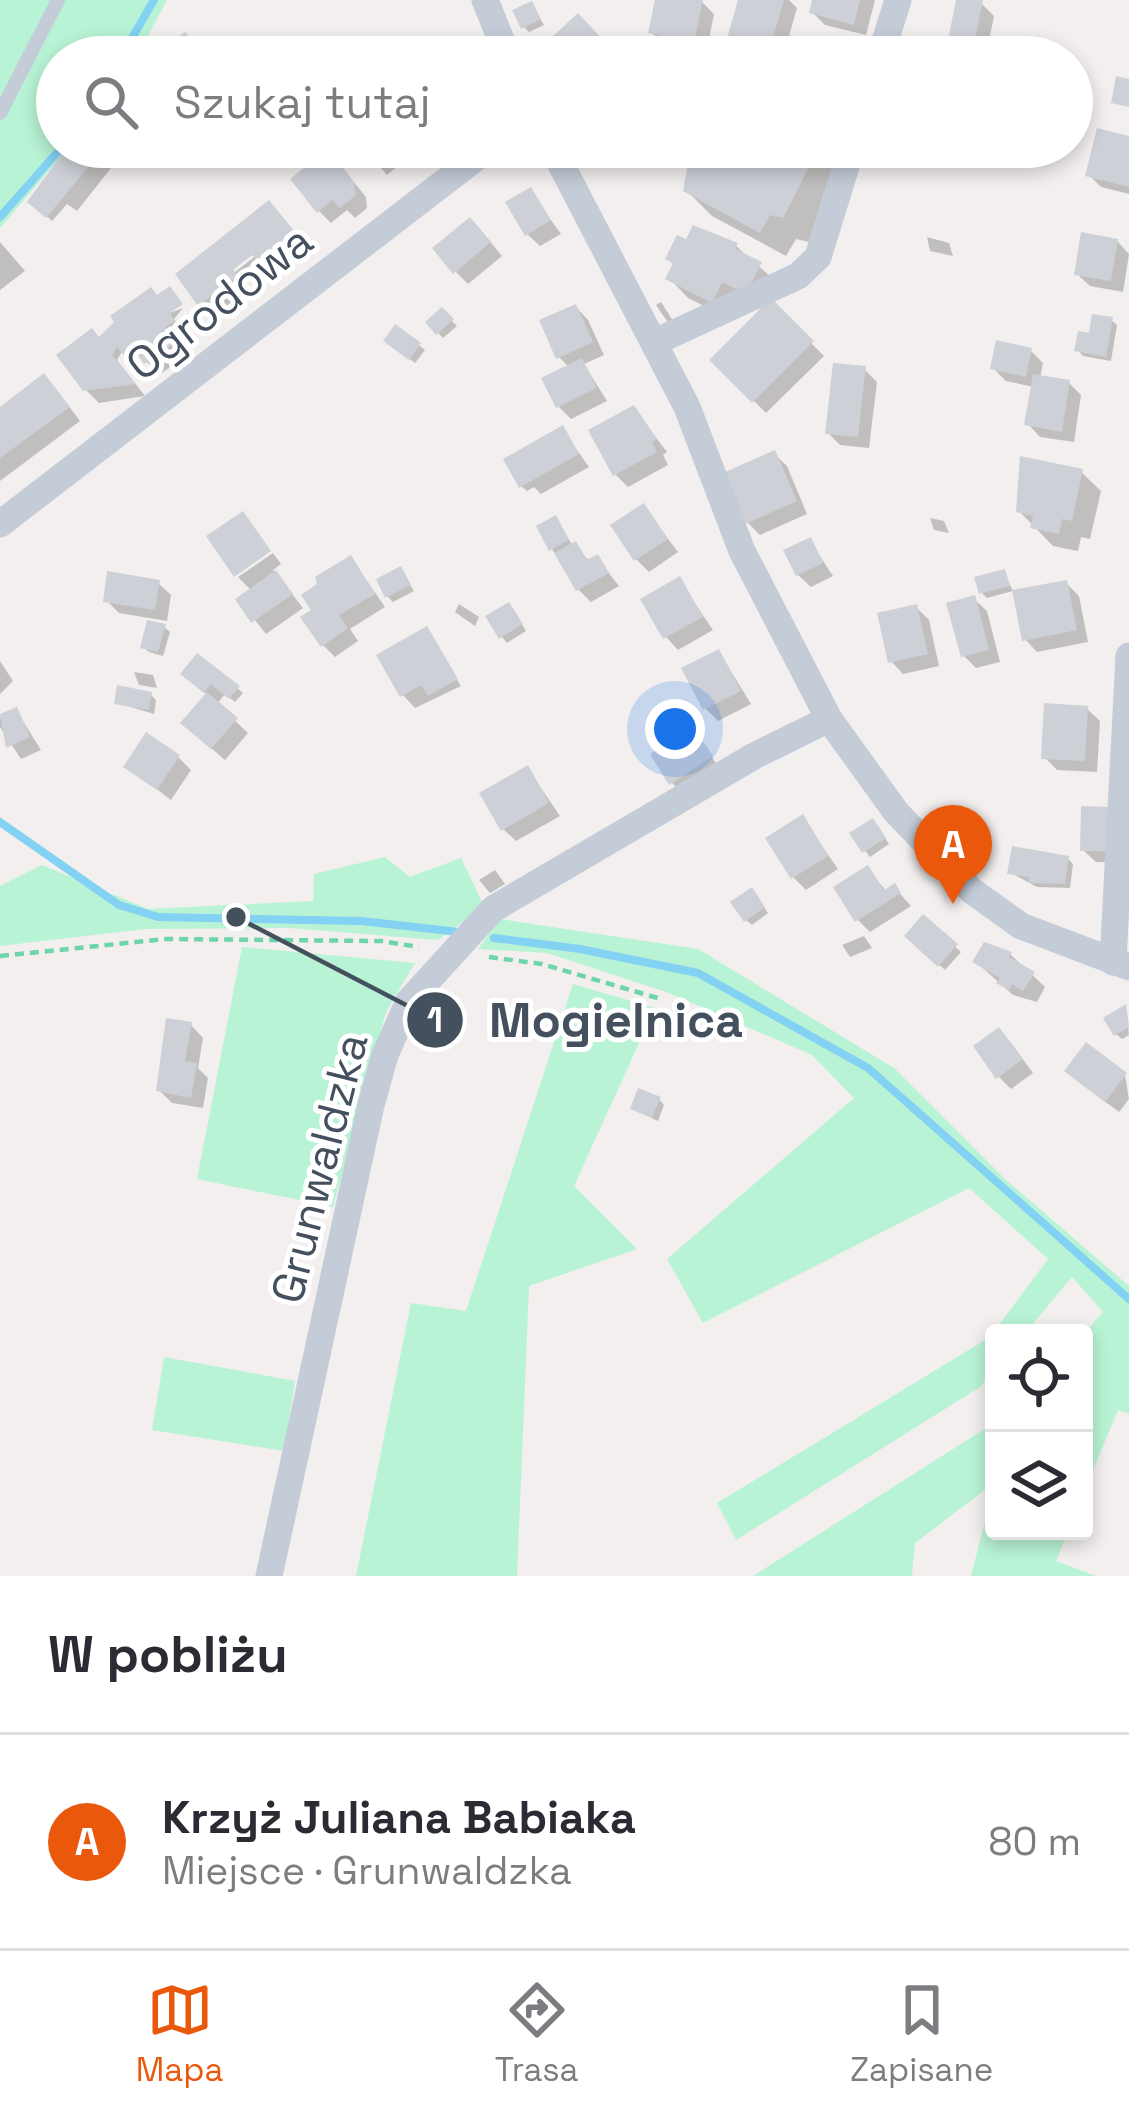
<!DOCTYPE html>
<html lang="pl">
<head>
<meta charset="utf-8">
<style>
  :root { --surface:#fff; --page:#f7f7f7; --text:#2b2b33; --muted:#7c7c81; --line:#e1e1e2; --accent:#ea580c }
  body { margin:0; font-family:"Space Grotesk",sans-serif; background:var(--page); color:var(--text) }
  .controls { position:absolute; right:36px; bottom:36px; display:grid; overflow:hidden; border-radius:12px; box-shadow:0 6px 18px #0003 }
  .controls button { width:108px; height:108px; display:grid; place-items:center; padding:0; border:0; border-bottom:3px solid var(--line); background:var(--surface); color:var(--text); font:60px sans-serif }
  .you { position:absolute; left:675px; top:729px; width:42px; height:42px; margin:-30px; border:9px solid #fff; border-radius:50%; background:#1a73e8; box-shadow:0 0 0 18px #1a73e833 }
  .badge { display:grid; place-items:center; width:78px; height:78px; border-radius:50%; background:var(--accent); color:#fff; font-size:39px; font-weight:700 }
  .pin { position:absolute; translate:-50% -99px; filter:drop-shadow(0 3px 6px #0008) }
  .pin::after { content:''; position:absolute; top:63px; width:42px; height:36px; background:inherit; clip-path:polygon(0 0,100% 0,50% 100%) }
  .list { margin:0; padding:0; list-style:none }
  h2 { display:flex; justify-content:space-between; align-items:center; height:156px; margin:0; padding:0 48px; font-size:51px }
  h2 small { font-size:39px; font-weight:400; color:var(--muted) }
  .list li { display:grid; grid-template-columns:78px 1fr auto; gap:36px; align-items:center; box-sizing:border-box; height:216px; padding:0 48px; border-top:3px solid var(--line) }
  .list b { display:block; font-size:45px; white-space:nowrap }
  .list p { margin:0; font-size:39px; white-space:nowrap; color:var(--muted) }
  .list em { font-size:39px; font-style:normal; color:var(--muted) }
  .icon { flex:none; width:66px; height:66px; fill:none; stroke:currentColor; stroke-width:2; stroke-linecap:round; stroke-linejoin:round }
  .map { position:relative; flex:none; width:1129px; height:1576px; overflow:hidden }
  .search { position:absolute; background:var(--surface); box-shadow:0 6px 18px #0003; left:36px; right:36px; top:36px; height:132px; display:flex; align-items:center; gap:30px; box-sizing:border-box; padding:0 42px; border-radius:66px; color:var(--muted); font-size:45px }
  .sheet { height:372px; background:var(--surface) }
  nav { display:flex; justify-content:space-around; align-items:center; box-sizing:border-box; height:168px; border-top:3px solid var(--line); background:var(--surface); font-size:33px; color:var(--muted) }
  nav a { display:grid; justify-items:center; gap:6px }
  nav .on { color:var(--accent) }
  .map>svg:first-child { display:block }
</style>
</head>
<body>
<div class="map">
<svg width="1129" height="1576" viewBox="0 0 1129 1576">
  <rect width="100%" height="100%" fill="#f2efee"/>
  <g fill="#b9f3d5">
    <polygon points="0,0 167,0 137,57 57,57 57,147 69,147 0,228"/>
    <polygon points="385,857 410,877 461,858 484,906 438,940 288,928 146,929 0,946 0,886 42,865 148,909 313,901 314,874"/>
    <polygon points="500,919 698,949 894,1068 1005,1179 1129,1286 1129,1414 1118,1410 1084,1492 1084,1334 1103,1312 1072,1277 1025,1333 994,1333 994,1370 980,1387 736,1540 717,1503 990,1337 1048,1259 969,1188 703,1323 667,1259 854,1098 812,1055 669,993 547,953 478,949"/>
    <polygon points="242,947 415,963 386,1012 333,1207 197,1179"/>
    <polygon points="573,984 655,1008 574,1186 637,1249 529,1286 517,1576 356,1576 411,1303 466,1311"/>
    <polygon points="164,1357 295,1381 284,1451 152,1430"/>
    <polygon points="994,1423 994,1483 915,1543 912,1576 753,1576"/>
    <polygon points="994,1486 994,1531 1068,1531 1056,1561 1096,1576 971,1576"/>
  </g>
  <g fill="#0003" fill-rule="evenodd">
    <polygon points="658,0 702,2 714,14 706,54 664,45 651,32"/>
    <polygon points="741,0 789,0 797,8 783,57 743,51 730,39"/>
    <polygon points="815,0 875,0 866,35 825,25 812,12"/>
    <polygon points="959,0 981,3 994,16 986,56 964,52 951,39"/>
    <polygon points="531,4 544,25 529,32 524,27"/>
    <polygon points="578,17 614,55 612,57 551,57"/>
    <polygon points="185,36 200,53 195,57 181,57 172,45"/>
    <polygon points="1129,139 1129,194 1101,187 1089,175"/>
    <polygon points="71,147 108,147 119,158 77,211 67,204 52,221 31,202"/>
    <polygon points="362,147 416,147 418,149 387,175"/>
    <polygon points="695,147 835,147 839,151 809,242 796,239 786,256 712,216 686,190"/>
    <polygon points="340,165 366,197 367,208 355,218 347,210 331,223 319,211"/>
    <polygon points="530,191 561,234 540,246 527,234"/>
    <path d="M 269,204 L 305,246 L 273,272 L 259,259 L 237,275 L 248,290 L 213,316 L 179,275 ZM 262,243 L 266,248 L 235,272 L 231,268 Z"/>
    <polygon points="483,233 502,256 468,284 456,272"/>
    <polygon points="927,237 949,243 953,256 930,251"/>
    <polygon points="1117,241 1129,254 1123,292 1090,286 1077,274"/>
    <polygon points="0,242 25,271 0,290"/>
    <polygon points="736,246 779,284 770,302 824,356 766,413 713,360 764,310 742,299 732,320 688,298 669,278 675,266 668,259"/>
    <polygon points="661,302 675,324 671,327 656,305"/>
    <polygon points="576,307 588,320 604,355 584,364 607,401 571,419 559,407 569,367 559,357"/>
    <polygon points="183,308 174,319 185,334 175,341 186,356 159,375 140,354 131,360 123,350 117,360 145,396 99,403 85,389 100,340"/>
    <polygon points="442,311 457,326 443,338 429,323"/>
    <polygon points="1111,320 1117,325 1111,361 1083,356 1078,350"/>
    <polygon points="419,345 425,350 415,363 392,346"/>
    <polygon points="1031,351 1043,363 1040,378 1069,383 1081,395 1074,442 1040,437 1028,424 1034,387 1006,381 993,368"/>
    <polygon points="864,369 877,382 869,448 840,445 828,433"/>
    <polygon points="56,389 80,421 0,481 0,410"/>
    <polygon points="634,409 667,452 663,455 668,465 628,487 615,474"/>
    <polygon points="562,429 589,467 541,494 534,487 527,491 521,486"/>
    <polygon points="774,454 787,466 807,514 760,535 747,522"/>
    <polygon points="1081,472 1101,491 1090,539 1081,537 1078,551 1053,546 1019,511"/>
    <polygon points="644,507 678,552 649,572 636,559"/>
    <polygon points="930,518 944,521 949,533 934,530"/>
    <polygon points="556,519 573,546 591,562 597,558 619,586 591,602 578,589 552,549"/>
    <polygon points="810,541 833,576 811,587 798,575"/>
    <polygon points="273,553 281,564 273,570 303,608 266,634 239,600 252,591 238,577"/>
    <polygon points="351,558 385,607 350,629 358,641 335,657 323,645 315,611"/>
    <polygon points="401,570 414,591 393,602 387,596"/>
    <polygon points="1004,572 1013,591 987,598 982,593"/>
    <polygon points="679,580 713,630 678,650 666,637"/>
    <polygon points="158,583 171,595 167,621 119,613 106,600"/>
    <polygon points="1066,583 1079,596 1088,642 1037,652 1025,639"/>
    <polygon points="974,599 987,611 1000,662 976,668 964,656"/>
    <polygon points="459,604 479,617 475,626 455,612"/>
    <polygon points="916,607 929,620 939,666 903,674 891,661"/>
    <polygon points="514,611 526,631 507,643 502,637"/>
    <polygon points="164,627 170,632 163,656 149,652 143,647"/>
    <polygon points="426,630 461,686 415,708 403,695"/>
    <polygon points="719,652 751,704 718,721 705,708"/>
    <polygon points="0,661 13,681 0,694"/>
    <polygon points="134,672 153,675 157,688 139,685"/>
    <polygon points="220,673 243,693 235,702 225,694 217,704 248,733 225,760 196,735 208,695 196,686"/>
    <polygon points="151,695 156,700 154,714 117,703"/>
    <polygon points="1087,709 1100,721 1097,772 1057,770 1044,757"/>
    <polygon points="16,710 41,750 21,759 0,727 0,718"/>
    <polygon points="693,730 716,763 677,788 672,783"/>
    <polygon points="178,757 191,770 171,800 127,766"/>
    <polygon points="528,769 560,816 516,841 503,829"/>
    <polygon points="1084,809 1121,863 1096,862 1083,850"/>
    <polygon points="802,818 838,869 806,890 793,877"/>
    <polygon points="878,827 889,844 870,857 853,834"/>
    <polygon points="1068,859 1073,864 1070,888 1037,887 1011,873"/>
    <polygon points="868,869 887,892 894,887 911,906 870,932 858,920"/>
    <polygon points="495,870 505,884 490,893 479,880"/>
    <polygon points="757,897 768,913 752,925 746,920"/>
    <polygon points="923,918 961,952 945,970 908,936"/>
    <polygon points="864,936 872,948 850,957 842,945"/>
    <polygon points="1010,954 1045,987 1037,1002 1013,995 976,962"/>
    <polygon points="1126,1008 1129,1035 1122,1039 1116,1034"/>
    <polygon points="191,1025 203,1038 198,1068 208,1078 203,1108 172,1103 159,1090"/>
    <polygon points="1011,1043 1033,1073 1011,1089 999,1077"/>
    <polygon points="1125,1075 1129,1099 1119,1112 1080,1083"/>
    <polygon points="659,1099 664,1105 658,1121 633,1109"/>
  </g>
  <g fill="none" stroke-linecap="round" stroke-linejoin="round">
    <g stroke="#83d1f3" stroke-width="8">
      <polyline points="121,57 154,0"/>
      <polyline points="0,217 62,147"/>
      <polyline points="0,822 119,905 158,917 362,921 458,932"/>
      <polyline points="494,938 580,949 698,973 868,1068 1129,1299"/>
    </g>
  </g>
  <g fill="#cdd0d7">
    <polygon points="655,0 703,0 694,43 648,33"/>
    <polygon points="738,0 784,0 769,51 727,39"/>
    <polygon points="812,0 860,0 854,25 809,13"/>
    <polygon points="956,0 983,0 974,45 948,40"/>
    <polygon points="532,1 541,19 521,29 512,10"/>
    <polygon points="578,13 604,41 587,57 546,57 539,49"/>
    <polygon points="185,32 197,46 178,57 168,45"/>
    <polygon points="1116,76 1129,79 1129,107 1111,103"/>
    <polygon points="1097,128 1129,136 1129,187 1085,176"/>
    <polygon points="67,147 105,147 46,218 27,202"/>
    <polygon points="691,147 819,147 783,218 770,215 760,233 683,191"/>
    <polygon points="328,149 354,182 356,195 340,208 332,200 317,213 290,179"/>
    <polygon points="531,187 551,220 525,236 505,202"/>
    <polygon points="269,200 295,232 258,262 252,255 233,270 238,276 198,306 175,274"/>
    <polygon points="470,217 491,242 453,274 432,248"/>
    <polygon points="693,225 738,243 735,249 762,262 746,294 722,282 712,303 665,279 673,263 665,259 677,235 686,239"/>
    <polygon points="1081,232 1118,239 1111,281 1074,275"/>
    <polygon points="170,286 183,304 170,313 175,321 165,327 176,342 144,364 134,349 124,356 117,347 112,355 136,384 83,391 56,355 92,328 99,337 114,322 110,316 151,287 157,295"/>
    <polygon points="771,298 814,341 752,403 709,360"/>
    <polygon points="576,304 593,342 556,359 539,320"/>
    <polygon points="442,307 454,319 436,335 425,322"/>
    <polygon points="1092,314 1113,317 1106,357 1074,351 1078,331 1089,333"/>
    <polygon points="395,324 421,343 409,360 383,341"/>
    <polygon points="996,340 1032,348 1026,377 990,369"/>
    <polygon points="582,358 597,388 556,408 541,378"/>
    <polygon points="833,363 866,366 858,437 825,434"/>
    <polygon points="44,373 70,407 0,458 0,407"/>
    <polygon points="1033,374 1070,380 1062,432 1024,425"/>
    <polygon points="634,405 657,439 652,442 657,452 613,476 588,430"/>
    <polygon points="563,425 579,454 519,488 503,459"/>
    <polygon points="775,450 797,501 745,524 723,473"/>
    <polygon points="1020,456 1083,469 1072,521 1062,519 1059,534 1030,528 1033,516 1016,512"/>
    <polygon points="644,503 668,539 634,561 610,525"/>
    <polygon points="243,511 271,551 234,577 206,536"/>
    <polygon points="556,515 569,540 549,551 536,526"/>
    <polygon points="811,537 823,563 796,576 783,550"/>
    <polygon points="576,541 587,560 598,554 609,573 576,591 554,553"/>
    <polygon points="351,555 375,594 339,615 348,628 321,647 300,617 311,610 301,595 317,584 315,577"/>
    <polygon points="401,566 411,585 385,598 376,579"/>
    <polygon points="1005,569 1010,586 979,594 974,577"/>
    <polygon points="276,570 293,594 251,623 235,599"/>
    <polygon points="107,571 160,580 155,610 103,602"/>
    <polygon points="680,576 703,617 663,639 640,599"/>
    <polygon points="1067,580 1077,630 1022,641 1012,590"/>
    <polygon points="975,595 989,650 961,657 946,603"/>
    <polygon points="509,602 523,624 499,639 485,616"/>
    <polygon points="917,604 928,654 888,663 877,613"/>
    <polygon points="147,620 166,624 158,652 140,648"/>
    <polygon points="427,626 458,679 428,696 421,685 400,697 376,655"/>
    <polygon points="719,649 741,691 703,710 681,668"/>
    <polygon points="197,653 240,686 229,699 211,684 204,693 180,674"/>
    <polygon points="117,685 152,692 149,710 114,704"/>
    <polygon points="207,692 238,718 211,749 180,723"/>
    <polygon points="1044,703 1088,706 1085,761 1041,759"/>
    <polygon points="17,707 30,737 6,748 0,714"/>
    <polygon points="693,726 713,756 669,785 650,754"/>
    <polygon points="146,732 180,755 157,790 123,767"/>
    <polygon points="528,765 549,803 501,831 479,793"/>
    <polygon points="1081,806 1110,807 1109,851 1080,851"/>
    <polygon points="803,814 828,856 791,879 765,838"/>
    <polygon points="873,818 886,838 862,853 849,833"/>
    <polygon points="1012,846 1069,856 1065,884 1028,883 1029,877 1007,874"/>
    <polygon points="868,865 884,890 895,883 901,893 855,922 833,887"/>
    <polygon points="752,887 765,907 744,922 730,902"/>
    <polygon points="923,914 958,944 938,967 904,936"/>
    <polygon points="984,942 1012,952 1009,957 1035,972 1023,991 1012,984 1009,990 996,983 1000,978 972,962"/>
    <polygon points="1126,1004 1129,1027 1114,1036 1103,1018"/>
    <polygon points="166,1018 192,1022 185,1061 197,1063 191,1098 156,1091"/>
    <polygon points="999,1027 1023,1059 996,1079 973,1046"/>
    <polygon points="1086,1042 1127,1073 1105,1102 1064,1071"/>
    <polygon points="638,1088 661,1097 652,1118 630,1109"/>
  </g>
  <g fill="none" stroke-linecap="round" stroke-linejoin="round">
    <g stroke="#6ed4ab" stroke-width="4.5" stroke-dasharray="9 6" stroke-linecap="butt">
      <polyline points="0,956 166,939 381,941 419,947"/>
      <polyline points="489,957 542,964 661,999"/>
    </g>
    <polyline stroke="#c4ccd8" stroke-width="14" points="0,113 58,0"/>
    <g stroke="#c4ccd8" stroke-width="27">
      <polyline points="485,0 508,57"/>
      <polyline points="880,57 898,0"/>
      <polyline points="552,147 687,407 742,551 829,719 896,812 972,891 1021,926 1129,967"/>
      <polyline points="655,342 798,276 818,257 852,147"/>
      <polyline points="0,524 490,147"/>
      <polyline points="1113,962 1129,656"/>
      <polyline points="269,1576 371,1105 385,1055 409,1001 493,909 754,756 829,719"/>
    </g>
  </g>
  <g text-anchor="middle" stroke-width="10" stroke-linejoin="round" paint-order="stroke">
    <g font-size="45" fill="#45505e" stroke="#fff">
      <text transform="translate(219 302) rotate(-38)" y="16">Ogrodowa</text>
      <text transform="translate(319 1168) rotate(-76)" y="16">Grunwaldzka</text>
    </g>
  </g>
  <path fill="none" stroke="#45505e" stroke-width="4.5" d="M236 917L435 1020"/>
  <g fill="#45505e" stroke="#fff" stroke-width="4.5">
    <circle cx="236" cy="917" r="12"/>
    <circle cx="435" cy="1020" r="30"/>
  </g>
  <g font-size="36" text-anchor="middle" font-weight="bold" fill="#fff">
    <text x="435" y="1032">1</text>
  </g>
  <g font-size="48" text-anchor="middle" font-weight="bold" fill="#45505e" stroke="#fff" stroke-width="10" stroke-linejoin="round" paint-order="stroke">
    <text x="616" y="1037">Mogielnica</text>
  </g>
</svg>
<div class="controls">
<button><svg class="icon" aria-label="locate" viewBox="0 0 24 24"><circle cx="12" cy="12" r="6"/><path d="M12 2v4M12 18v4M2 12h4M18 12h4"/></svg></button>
<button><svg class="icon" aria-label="layers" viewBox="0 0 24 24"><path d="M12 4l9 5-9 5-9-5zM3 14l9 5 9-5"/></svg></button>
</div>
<div class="you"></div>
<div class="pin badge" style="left:953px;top:904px">A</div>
<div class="search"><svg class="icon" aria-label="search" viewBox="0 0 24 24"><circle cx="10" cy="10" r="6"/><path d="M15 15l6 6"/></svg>Szukaj tutaj</div>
</div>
<section class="sheet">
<h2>W pobliżu<small></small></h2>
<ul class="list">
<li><span class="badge">A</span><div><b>Krzyż Juliana Babiaka</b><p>Miejsce · Grunwaldzka</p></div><em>80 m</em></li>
</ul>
</section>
<nav>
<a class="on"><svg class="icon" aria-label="map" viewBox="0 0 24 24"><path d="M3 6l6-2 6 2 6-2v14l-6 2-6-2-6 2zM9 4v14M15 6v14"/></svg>Mapa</a>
<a><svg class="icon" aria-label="directions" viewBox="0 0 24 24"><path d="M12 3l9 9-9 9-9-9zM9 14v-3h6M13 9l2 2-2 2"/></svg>Trasa</a>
<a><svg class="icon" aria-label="saved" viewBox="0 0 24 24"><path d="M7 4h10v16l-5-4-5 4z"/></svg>Zapisane</a>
</nav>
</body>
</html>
